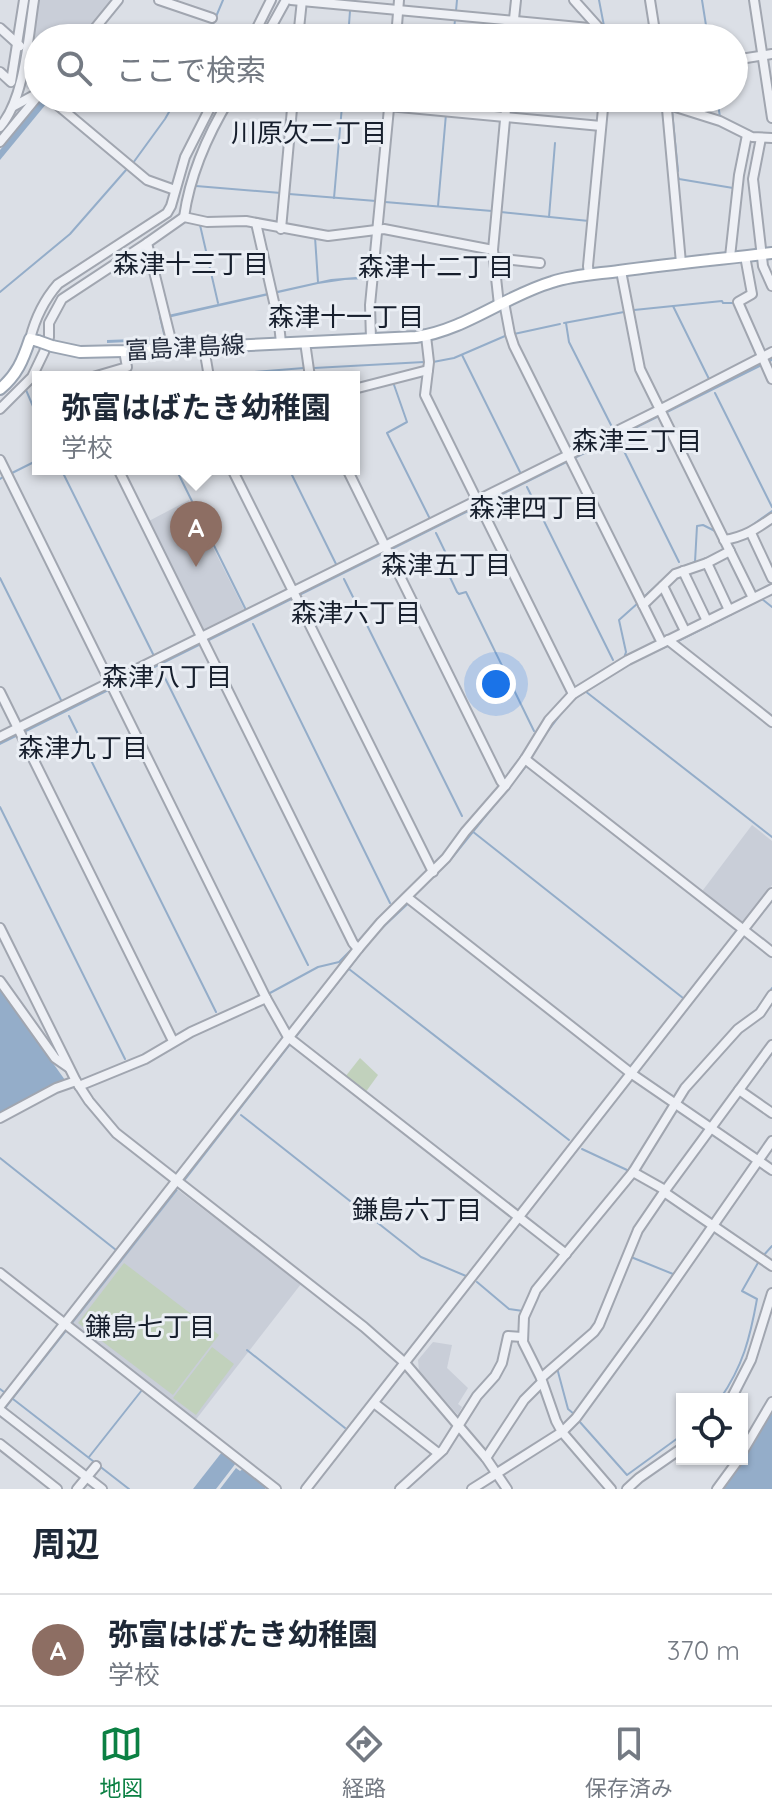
<!DOCTYPE html>
<html lang="ja">
<head>
<meta charset="utf-8">
<style>
  :root { --surface:#fff; --page:#f2f2f3; --text:#1f2937; --muted:#747a83; --line:#e0e1e3; --accent:#0b8043 }
  body { margin:0; font-family:Quicksand,"Noto Sans JP",sans-serif; background:var(--page); color:var(--text) }
  .controls { position:absolute; right:24px; bottom:24px; display:grid; overflow:hidden; border-radius:0px; box-shadow:0 2px 6px #0004 }
  .controls button { width:72px; height:72px; display:grid; place-items:center; padding:0; border:0; border-bottom:2px solid var(--line); background:var(--surface); color:var(--text); font:40px sans-serif }
  .you { position:absolute; left:496px; top:684px; width:28px; height:28px; margin:-20px; border:6px solid #fff; border-radius:50%; background:#1a73e8; box-shadow:0 0 0 12px #1a73e833 }
  .badge { display:grid; place-items:center; width:52px; height:52px; border-radius:50%; background:var(--accent); color:#fff; font-size:26px; font-weight:700 }
  .pin { position:absolute; translate:-50% -66px; filter:drop-shadow(0 2px 4px #0008) }
  .pin::after { content:''; position:absolute; top:42px; width:28px; height:24px; background:inherit; clip-path:polygon(0 0,100% 0,50% 100%) }
  .popup { position:absolute; left:32px; top:371px; width:328px; height:104px; box-sizing:border-box; display:grid; place-content:center; border-radius:0px; background:var(--surface); filter:drop-shadow(0 2px 6px #0005); font-size:26px; white-space:nowrap; color:var(--muted) }
  .popup b { font-size:30px; color:var(--text) }
  .popup::after { content:''; position:absolute; left:50%; top:100%; margin-left:-16px; border:16px solid transparent; border-top-color:var(--surface) }
  .list { margin:0; padding:0; list-style:none }
  h2 { display:flex; justify-content:space-between; align-items:center; height:104px; margin:0; padding:0 32px; font-size:34px }
  h2 small { font-size:26px; font-weight:400; color:var(--muted) }
  .list li { display:grid; grid-template-columns:52px 1fr auto; gap:24px; align-items:center; box-sizing:border-box; height:112px; padding:0 32px; border-top:2px solid var(--line) }
  .list b { display:block; font-size:30px; white-space:nowrap }
  .list p { margin:0; font-size:26px; white-space:nowrap; color:var(--muted) }
  .list em { font-size:26px; font-style:normal; color:var(--muted) }
  .icon { flex:none; width:44px; height:44px; fill:none; stroke:currentColor; stroke-width:2; stroke-linecap:round; stroke-linejoin:round }
  .map { position:relative; flex:none; width:772px; height:1489px; overflow:hidden }
  .search { position:absolute; background:var(--surface); box-shadow:0 2px 6px #0004; left:24px; right:24px; top:24px; height:88px; display:flex; align-items:center; gap:20px; box-sizing:border-box; padding:0 28px; border-radius:44px; color:var(--muted); font-size:30px }
  .sheet { height:216px; background:var(--surface) }
  nav { display:flex; justify-content:space-around; align-items:center; box-sizing:border-box; height:112px; border-top:2px solid var(--line); background:var(--surface); font-size:22px; color:var(--muted) }
  nav a { display:grid; justify-items:center; gap:4px }
  nav .on { color:var(--accent) }
  .map>svg:first-child { display:block }
</style>
</head>
<body>
<div class="map">
<svg width="772" height="1489" viewBox="0 0 772 1489">
  <rect width="100%" height="100%" fill="#dbdfe6"/>
  <g fill="#c9ced8">
    <polygon points="39,0 115,0 84,38 38,38 38,87 28,89 25,86"/>
    <polygon points="189,500 245,611 205,631 203,630 193,612 147,522"/>
    <polygon points="752,825 772,841 772,885 742,926 700,894"/>
    <polygon points="178,1190 301,1284 194,1422 70,1326"/>
    <polygon points="433,1342 452,1345 447,1368 468,1388 458,1404 462,1407 458,1415 419,1371 418,1360"/>
  </g>
  <g fill="#c1d1bc">
    <polygon points="360,1058 378,1075 365,1093 345,1077"/>
    <polygon points="124,1263 219,1335 173,1395 78,1323"/>
    <polygon points="212,1347 234,1364 196,1415 173,1398"/>
  </g>
  <g fill="#94adc9">
    <polygon points="43,98 51,98 0,160 0,150"/>
    <polygon points="368,276 368,279 345,280 318,284 163,319 168,340 107,343 107,340 164,338 159,317 331,279"/>
    <polygon points="772,357 772,361 0,745 0,741"/>
    <polygon points="407,902 409,904 376,935 185,1181 184,1176 372,936"/>
    <polygon points="0,989 65,1080 0,1114"/>
    <polygon points="174,1189 178,1190 0,1416 0,1410"/>
    <polygon points="772,1410 772,1489 722,1489 740,1464"/>
    <polygon points="222,1452 236,1463 216,1489 193,1489"/>
    <polygon points="236,1468 240,1471 243,1469 267,1487 265,1489 220,1489"/>
  </g>
  <g fill="none" stroke-linecap="round" stroke-linejoin="round">
    <g stroke="#94adc9" stroke-width="2">
      <polyline points="599,0 604,26"/>
      <polyline points="702,0 708,38"/>
      <polyline points="456,11 457,0"/>
      <polyline points="207,38 223,0"/>
      <polyline points="348,38 350,11"/>
      <polyline points="453,38 455,20"/>
      <polyline points="163,98 172,105"/>
      <polyline points="717,98 720,117"/>
      <polyline points="447,109 448,98"/>
      <polyline points="672,111 678,171"/>
      <polyline points="133,163 165,119 177,98"/>
      <polyline points="678,177 679,179 733,188"/>
      <polyline points="196,186 281,193"/>
      <polyline points="289,194 376,201"/>
      <polyline points="334,198 342,106"/>
      <polyline points="385,202 492,211"/>
      <polyline points="438,206 446,114"/>
      <polyline points="501,212 589,221"/>
      <polyline points="549,217 555,143"/>
      <polyline points="200,225 218,303"/>
      <polyline points="315,237 318,282"/>
      <polyline points="0,292 70,234 126,170"/>
      <polyline points="673,306 709,379"/>
      <polyline points="634,310 722,301 723,303 735,303"/>
      <polyline points="564,323 624,312"/>
      <polyline points="566,323 569,342 612,427"/>
      <polyline points="514,334 560,324"/>
      <polyline points="462,355 521,474"/>
      <polyline points="433,362 454,358 505,336"/>
      <polyline points="314,368 424,362"/>
      <polyline points="215,375 304,368"/>
      <polyline points="393,382 407,422 387,433 430,519"/>
      <polyline points="26,390 38,418"/>
      <polyline points="715,393 772,507"/>
      <polyline points="619,441 679,562"/>
      <polyline points="61,469 154,656"/>
      <polyline points="176,469 246,610"/>
      <polyline points="289,469 336,564"/>
      <polyline points="10,474 38,460"/>
      <polyline points="0,479 3,477"/>
      <polyline points="527,487 613,660"/>
      <polyline points="744,531 772,511"/>
      <polyline points="436,533 454,570 448,573 457,592 459,594 466,592 534,731"/>
      <polyline points="0,578 62,702"/>
      <polyline points="344,579 462,816"/>
      <polyline points="768,596 772,594"/>
      <polyline points="644,597 672,571 695,562 697,526 703,525 717,532"/>
      <polyline points="253,624 390,903"/>
      <polyline points="678,641 762,599 772,607"/>
      <polyline points="624,658 626,652 619,620 638,603"/>
      <polyline points="161,670 308,965"/>
      <polyline points="575,688 604,670"/>
      <polyline points="585,691 772,837"/>
      <polyline points="574,699 631,663 667,646"/>
      <polyline points="69,716 216,1012"/>
      <polyline points="544,736 567,706"/>
      <polyline points="0,807 125,1059"/>
      <polyline points="462,830 484,805"/>
      <polyline points="472,831 683,998"/>
      <polyline points="413,897 451,859 526,766"/>
      <polyline points="358,942 376,922"/>
      <polyline points="349,969 569,1140"/>
      <polyline points="270,993 318,967 339,962 352,949"/>
      <polyline points="754,1013 772,988"/>
      <polyline points="738,1024 749,1016"/>
      <polyline points="241,1115 421,1257 466,1276"/>
      <polyline points="582,1149 627,1170"/>
      <polyline points="0,1158 116,1250"/>
      <polyline points="583,1227 632,1167"/>
      <polyline points="763,1256 772,1246"/>
      <polyline points="631,1257 673,1274"/>
      <polyline points="686,1257 708,1226"/>
      <polyline points="477,1282 509,1309 523,1311"/>
      <polyline points="247,1350 345,1428"/>
      <polyline points="557,1368 568,1409 574,1414 575,1412"/>
      <polyline points="0,1389 4,1392"/>
      <polyline points="13,1399 129,1489"/>
      <path d="M 720,1399 C 743,1366 750,1338 757,1299 L 742,1291 L 759,1261"/>
      <polyline points="579,1421 627,1475 682,1435"/>
      <polyline points="89,1457 142,1390"/>
    </g>
    <defs>
      <g id="minor">
        <polyline points="159,0 212,18"/>
        <polyline points="291,0 600,29"/>
        <polyline points="574,0 608,38"/>
        <polyline points="650,0 656,38"/>
        <polyline points="754,0 772,118"/>
        <polyline points="0,28 20,46"/>
        <polyline points="87,38 118,0"/>
        <polyline points="252,38 271,0"/>
        <polyline points="265,38 286,0"/>
        <polyline points="298,38 302,0"/>
        <polyline points="396,38 399,0"/>
        <polyline points="512,38 516,0"/>
        <polyline points="734,60 772,54"/>
        <polyline points="0,72 11,82 24,0"/>
        <polyline points="49,98 147,180 175,190"/>
        <polyline points="303,98 601,126"/>
        <polyline points="647,98 720,121 752,137 772,138"/>
        <polyline points="666,98 681,263"/>
        <polyline points="14,106 38,93"/>
        <path d="M 0,127 C 25,98 28,38 34,0"/>
        <polyline points="761,138 753,179 763,266 772,286"/>
        <polyline points="0,142 38,96"/>
        <path d="M 184,217 C 190,175 208,134 230,98"/>
        <polyline points="256,223 279,324 281,343"/>
        <polyline points="281,229 293,98"/>
        <polyline points="745,256 752,294 738,302 772,379"/>
        <polyline points="730,257 739,175 747,135"/>
        <polyline points="494,258 540,263"/>
        <polyline points="621,271 640,369 753,598"/>
        <polyline points="589,275 588,266 604,98"/>
        <polyline points="504,302 510,334 514,346 662,643"/>
        <polyline points="499,305 493,250 507,98"/>
        <polyline points="426,336 429,362 425,395 573,694"/>
        <path d="M 30,339 C 35,319 44,300 58,284 L 167,213 L 171,206 L 185,157 L 215,98"/>
        <polyline points="371,339 370,305 390,98"/>
        <polyline points="305,342 310,377"/>
        <polyline points="173,348 147,243 184,217 207,222 246,221 328,236 384,229 493,250"/>
        <polyline points="204,348 209,377"/>
        <polyline points="93,377 127,367 124,351"/>
        <polyline points="354,389 428,370"/>
        <polyline points="0,409 32,377 44,352 49,337 49,323 62,299 147,243"/>
        <polyline points="0,460 266,998 288,1037 566,1254"/>
        <polyline points="118,469 353,943 358,949"/>
        <polyline points="232,469 433,872"/>
        <polyline points="347,469 501,781 505,786"/>
        <polyline points="751,533 772,578"/>
        <path d="M 724,540 C 744,537 756,529 772,518"/>
        <polyline points="707,563 729,610"/>
        <polyline points="683,571 707,621"/>
        <polyline points="663,586 685,631"/>
        <polyline points="643,605 675,574 707,563 730,551"/>
        <polyline points="668,640 772,722"/>
        <polyline points="0,692 173,1041"/>
        <polyline points="0,737 659,410 772,352"/>
        <polyline points="525,759 772,952"/>
        <polyline points="408,898 632,1074 772,1170"/>
        <polyline points="0,928 76,1081 89,1101 116,1133 364,1327 405,1363 486,1458 507,1489"/>
        <polyline points="0,981 55,1058 68,1067"/>
        <polyline points="79,1086 145,1059 191,1032 266,998"/>
        <polyline points="739,1090 772,1113"/>
        <polyline points="0,1118 56,1088 76,1081"/>
        <polyline points="633,1172 665,1190"/>
        <polyline points="664,1192 772,1266"/>
        <polyline points="0,1273 276,1489"/>
        <polyline points="541,1378 594,1332 599,1325 638,1230 664,1192 772,1045"/>
        <polyline points="731,1399 751,1360 772,1293"/>
        <polyline points="374,1403 438,1453"/>
        <polyline points="0,1406 358,949 381,922 446,858 465,832 505,786 525,759 549,720 573,694 628,660 772,589"/>
        <polyline points="0,1410 102,1489"/>
        <polyline points="0,1444 57,1489"/>
        <polyline points="742,1453 772,1402"/>
        <polyline points="486,1458 524,1400 542,1382"/>
        <polyline points="77,1489 96,1466"/>
        <polyline points="306,1489 772,893"/>
        <polyline points="400,1489 443,1450 477,1396 495,1376 502,1363 508,1336 522,1337"/>
        <polyline points="472,1489 562,1432 576,1418 646,1322 772,1141"/>
        <polyline points="611,1489 562,1432 556,1421 541,1378 523,1342 524,1317 533,1297 536,1290 633,1172 685,1088 738,1029 760,1013 772,995"/>
        <polyline points="627,1489 639,1478 682,1448"/>
        <polyline points="717,1489 739,1459"/>
      </g>
      <g id="major">
        <path d="M 52,346 L 80,352 L 124,351 L 416,337 C 465,330 505,296 552,282 C 573,275 597,274 619,271 C 670,264 721,259 772,253"/>
        <path d="M 0,389 C 17,375 23,360 30,339 L 38,341"/>
      </g>
    </defs>
    <use href="#minor" stroke="#a1a6b0" stroke-width="12"/>
    <use href="#major" stroke="#9aa4b2" stroke-width="14"/>
    <use href="#minor" stroke="#eef0f5" stroke-width="8"/>
    <use href="#major" stroke="#fff" stroke-width="10"/>
    <defs>
      <polyline id="major-bridge" points="38,341 52,346"/>
    </defs>
    <use href="#major-bridge" stroke="#9aa4b2" stroke-width="14" stroke-linecap="butt"/>
    <use href="#major-bridge" stroke="#fff" stroke-width="10"/>
  </g>
  <g text-anchor="middle" stroke-width="6" stroke-linejoin="round" paint-order="stroke">
    <g font-size="24" fill="#252d3d" stroke="#eaeef4">
      <text transform="translate(185 348) rotate(-3)" y="8">富島津島線</text>
    </g>
    <g font-size="26" fill="#171f2d" stroke="#eaeef4">
      <text x="309" y="142">川原欠二丁目</text>
      <text x="191" y="273">森津十三丁目</text>
      <text x="436" y="276">森津十二丁目</text>
      <text x="346" y="326">森津十一丁目</text>
      <text x="637" y="450">森津三丁目</text>
      <text x="534" y="517">森津四丁目</text>
      <text x="446" y="574">森津五丁目</text>
      <text x="356" y="622">森津六丁目</text>
      <text x="167" y="686">森津八丁目</text>
      <text x="83" y="757">森津九丁目</text>
      <text x="417" y="1219">鎌島六丁目</text>
      <text x="150" y="1336">鎌島七丁目</text>
    </g>
  </g>
</svg>
<div class="controls">
<button><svg class="icon" aria-label="locate" viewBox="0 0 24 24"><circle cx="12" cy="12" r="6"/><path d="M12 2v4M12 18v4M2 12h4M18 12h4"/></svg></button>
</div>
<div class="you"></div>
<div class="pin badge" style="left:196px;top:567px;background:#8d6e63">A</div>
<div class="popup"><b>弥富はばたき幼稚園</b>学校</div>
<div class="search"><svg class="icon" aria-label="search" viewBox="0 0 24 24"><circle cx="10" cy="10" r="6"/><path d="M15 15l6 6"/></svg>ここで検索</div>
</div>
<section class="sheet">
<h2>周辺<small></small></h2>
<ul class="list">
<li><span class="badge" style="background:#8d6e63">A</span><div><b>弥富はばたき幼稚園</b><p>学校</p></div><em>370 m</em></li>
</ul>
</section>
<nav>
<a class="on"><svg class="icon" aria-label="map" viewBox="0 0 24 24"><path d="M3 6l6-2 6 2 6-2v14l-6 2-6-2-6 2zM9 4v14M15 6v14"/></svg>地図</a>
<a><svg class="icon" aria-label="directions" viewBox="0 0 24 24"><path d="M12 3l9 9-9 9-9-9zM9 14v-3h6M13 9l2 2-2 2"/></svg>経路</a>
<a><svg class="icon" aria-label="saved" viewBox="0 0 24 24"><path d="M7 4h10v16l-5-4-5 4z"/></svg>保存済み</a>
</nav>
</body>
</html>
